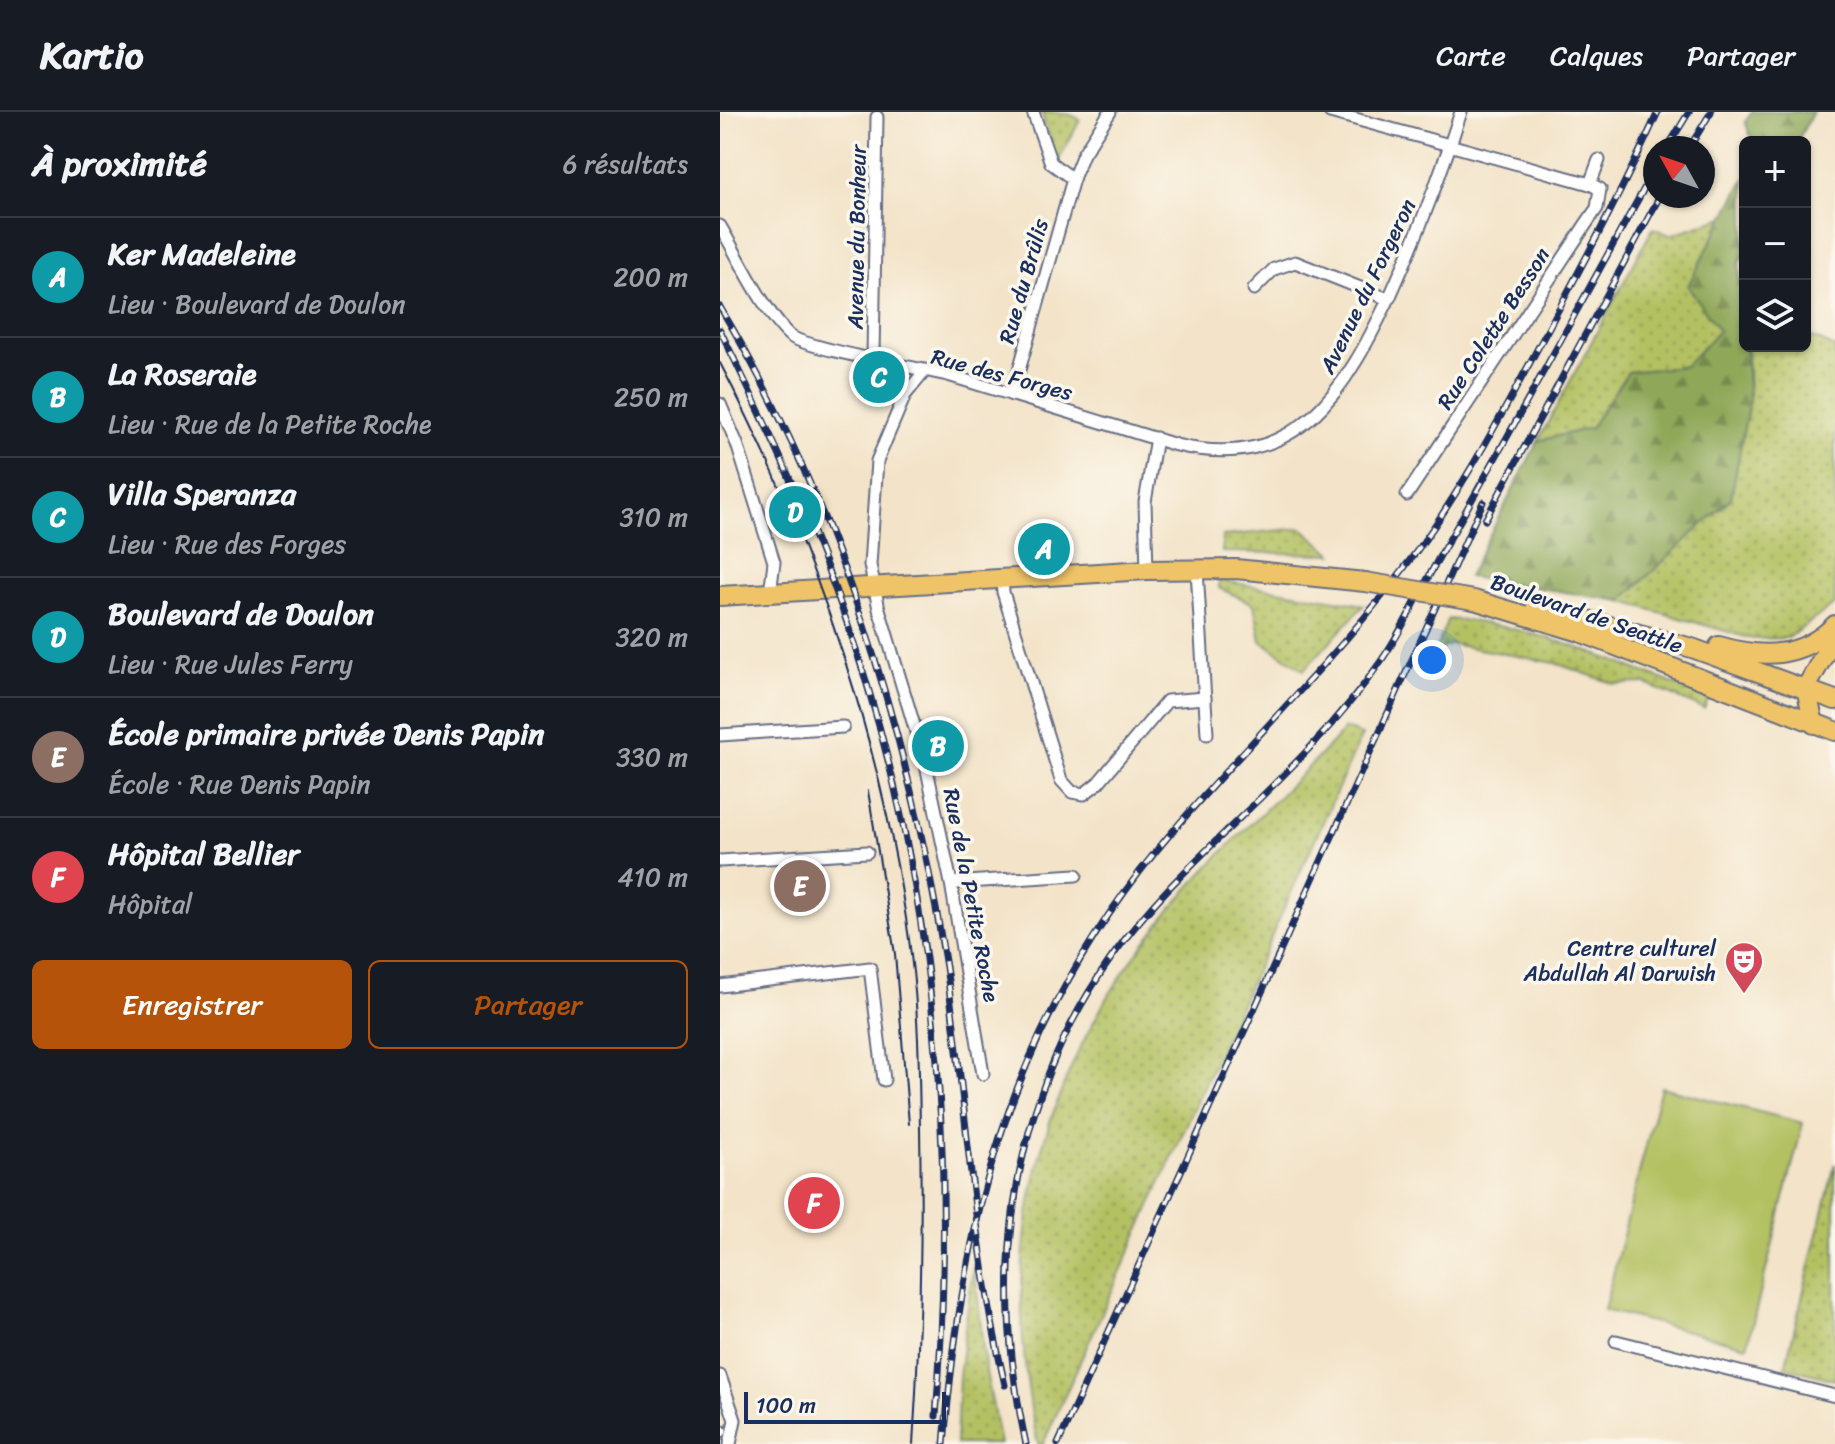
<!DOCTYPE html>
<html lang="fr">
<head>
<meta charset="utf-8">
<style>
  :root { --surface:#171b24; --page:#20242c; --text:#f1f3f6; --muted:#9ea1a6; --line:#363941; --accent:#b45309 }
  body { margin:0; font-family:Sriracha,sans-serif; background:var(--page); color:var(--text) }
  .controls { position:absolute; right:24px; top:24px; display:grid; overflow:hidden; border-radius:12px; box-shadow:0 2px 6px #0004 }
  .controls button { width:72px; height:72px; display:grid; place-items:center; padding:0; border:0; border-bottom:2px solid var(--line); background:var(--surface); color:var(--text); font:40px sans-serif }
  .compass { position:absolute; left:923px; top:24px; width:72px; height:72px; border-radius:50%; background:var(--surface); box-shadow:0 2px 6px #0004; rotate:310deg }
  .scale { position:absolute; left:24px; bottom:20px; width:202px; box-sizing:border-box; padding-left:8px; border:4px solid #1b2f5e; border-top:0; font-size:22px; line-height:28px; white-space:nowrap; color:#1b2f5e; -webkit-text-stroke:6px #fbf7ec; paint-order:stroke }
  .you { position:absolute; left:712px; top:548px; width:28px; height:28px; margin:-20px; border:6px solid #fff; border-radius:50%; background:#1a73e8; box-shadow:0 0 0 12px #1a73e833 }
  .badge { display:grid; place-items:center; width:52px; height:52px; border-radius:50%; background:var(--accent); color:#fff; font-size:26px; font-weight:700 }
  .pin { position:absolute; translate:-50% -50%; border:4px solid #fff; box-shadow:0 2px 8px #0006 }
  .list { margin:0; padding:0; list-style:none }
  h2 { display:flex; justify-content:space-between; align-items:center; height:104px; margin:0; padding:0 32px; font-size:34px }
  h2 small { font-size:26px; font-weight:400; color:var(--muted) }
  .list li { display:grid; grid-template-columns:52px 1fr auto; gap:24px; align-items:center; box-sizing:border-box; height:120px; padding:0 32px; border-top:2px solid var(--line) }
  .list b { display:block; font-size:30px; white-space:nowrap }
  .list p { margin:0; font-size:26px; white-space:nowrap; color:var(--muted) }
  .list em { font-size:26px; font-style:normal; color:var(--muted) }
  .actions { display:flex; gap:16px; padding:24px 32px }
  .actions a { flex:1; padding:18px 0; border:2px solid var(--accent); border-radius:12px; text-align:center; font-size:28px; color:var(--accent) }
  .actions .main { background:var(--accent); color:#fff }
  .icon { flex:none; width:44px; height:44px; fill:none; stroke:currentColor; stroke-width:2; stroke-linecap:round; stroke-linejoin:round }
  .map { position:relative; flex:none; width:1115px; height:1332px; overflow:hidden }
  header { display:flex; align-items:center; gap:48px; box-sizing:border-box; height:112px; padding:0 40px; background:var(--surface); border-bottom:2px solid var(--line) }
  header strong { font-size:38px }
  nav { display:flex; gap:44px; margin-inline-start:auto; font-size:28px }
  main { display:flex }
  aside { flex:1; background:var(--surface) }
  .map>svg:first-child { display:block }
</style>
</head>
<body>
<header>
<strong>Kartio</strong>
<nav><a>Carte</a><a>Calques</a><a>Partager</a></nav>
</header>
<main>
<aside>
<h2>À proximité<small>6 résultats</small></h2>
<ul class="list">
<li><span class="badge" style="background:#0f9aa8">A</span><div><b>Ker Madeleine</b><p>Lieu · Boulevard de Doulon</p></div><em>200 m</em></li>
<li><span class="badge" style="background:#0f9aa8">B</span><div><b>La Roseraie</b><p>Lieu · Rue de la Petite Roche</p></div><em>250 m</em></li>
<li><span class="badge" style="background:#0f9aa8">C</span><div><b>Villa Speranza</b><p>Lieu · Rue des Forges</p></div><em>310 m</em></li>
<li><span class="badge" style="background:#0f9aa8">D</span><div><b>Boulevard de Doulon</b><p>Lieu · Rue Jules Ferry</p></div><em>320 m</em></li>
<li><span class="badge" style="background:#8d6e63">E</span><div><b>École primaire privée Denis Papin</b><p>École · Rue Denis Papin</p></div><em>330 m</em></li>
<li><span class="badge" style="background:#e0444e">F</span><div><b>Hôpital Bellier</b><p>Hôpital</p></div><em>410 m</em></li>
</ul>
<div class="actions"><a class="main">Enregistrer</a><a>Partager</a></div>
</aside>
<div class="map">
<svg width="1115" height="1332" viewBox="0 0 1115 1332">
  <defs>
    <pattern id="grass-dots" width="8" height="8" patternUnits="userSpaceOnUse" patternTransform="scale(2)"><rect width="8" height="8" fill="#b4c162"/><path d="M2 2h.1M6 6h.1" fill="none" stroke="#929d54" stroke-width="1.8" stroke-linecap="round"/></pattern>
    <pattern id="forest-firs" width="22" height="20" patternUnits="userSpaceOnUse" patternTransform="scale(2)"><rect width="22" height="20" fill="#8fa758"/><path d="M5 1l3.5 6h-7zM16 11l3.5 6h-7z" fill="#74884c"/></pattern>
  </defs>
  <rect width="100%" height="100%" fill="#fbf7ec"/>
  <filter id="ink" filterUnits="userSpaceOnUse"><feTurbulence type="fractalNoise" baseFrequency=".0125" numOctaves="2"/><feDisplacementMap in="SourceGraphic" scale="16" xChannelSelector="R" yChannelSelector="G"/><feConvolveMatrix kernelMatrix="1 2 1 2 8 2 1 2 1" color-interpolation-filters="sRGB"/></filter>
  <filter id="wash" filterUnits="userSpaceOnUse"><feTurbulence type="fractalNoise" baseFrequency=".006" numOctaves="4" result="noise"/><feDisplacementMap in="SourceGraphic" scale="32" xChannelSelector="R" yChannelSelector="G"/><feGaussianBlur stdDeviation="1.8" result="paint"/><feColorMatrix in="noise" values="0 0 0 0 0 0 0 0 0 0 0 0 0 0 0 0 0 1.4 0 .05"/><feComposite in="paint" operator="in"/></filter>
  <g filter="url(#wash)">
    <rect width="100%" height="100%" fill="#f3e3c8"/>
    <g fill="url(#grass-dots)" stroke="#687860" stroke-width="2">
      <path d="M 321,0 C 334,0 351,0 360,8 L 338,50 Z"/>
      <polygon points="1004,105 968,174 999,218 965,254 908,260 870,316 818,329 933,116 950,123"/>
      <polygon points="1085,222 1115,236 1115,492 1068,526 1033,527 901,489 1011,386 1029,289 1027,234 1085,234"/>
      <polygon points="582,416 613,442 502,440 503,424"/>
      <polygon points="499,468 644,493 584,558 541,529 534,492 499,476"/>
      <path d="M 728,507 C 820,514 904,553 989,586 L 984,597 L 924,571 L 895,572 L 835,551 L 731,532 L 715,540 Z"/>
      <path d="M 625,617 L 642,623 L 323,1332 L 318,1332 C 273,1129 322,949 456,791 C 508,729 571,677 625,617 Z"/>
      <polygon points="1115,1052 1115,1268 1065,1255"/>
      <polygon points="254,1148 265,1254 280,1332 236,1332 239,1264"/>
    </g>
    <g fill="url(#forest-firs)" stroke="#556b5b" stroke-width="2">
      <polygon points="1032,0 1093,0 1077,30 1033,30 1025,10"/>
      <polygon points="1025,66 1025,140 1019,152 1029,289 1011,386 901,489 748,465 818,329 870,316 908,260 965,254 999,219 968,174"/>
    </g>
    <polygon fill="#b4c162" stroke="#687860" stroke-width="2" points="941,975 1083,1011 1027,1234 884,1198"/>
  </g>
  <g filter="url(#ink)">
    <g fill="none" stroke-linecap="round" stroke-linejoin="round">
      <defs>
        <g id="street">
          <polyline points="610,0 870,72 879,48"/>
          <polyline points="353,67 363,42 390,0"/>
          <path d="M 0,114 C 18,144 45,201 69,223 C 82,236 202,257 228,263 L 456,333 C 579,362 625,278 671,182 C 698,122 721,62 741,0"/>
          <polyline points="534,177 554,157 575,150 668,187"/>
          <polyline points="153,245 157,5"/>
          <polyline points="204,260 185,283 157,349 150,453 159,497 206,653 231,771 263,962"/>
          <polyline points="292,283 353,67 331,51 313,0"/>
          <polyline points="0,292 17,332 54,450 50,481"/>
          <polyline points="687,383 866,112 877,96 880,77 870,72"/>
          <polyline points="427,458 425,390 436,326"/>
          <polyline points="477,458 487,622"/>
          <polyline points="282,467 283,480 341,668 352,680 364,682 378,671 447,589 485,586"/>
          <polyline points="0,623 123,615"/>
          <polyline points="0,749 147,740"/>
          <polyline points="231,771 356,763"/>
          <polyline points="0,874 150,856 164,968"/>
          <polyline points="896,1229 1115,1284"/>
          <polyline points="0,1264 15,1308 10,1332"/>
          <polyline points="0,1319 1,1319"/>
        </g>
        <g id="primary">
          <polyline points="0,484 427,458 516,457 645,470"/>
          <polyline points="754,488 860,520 1115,619"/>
          <polyline points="816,494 972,536 1115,588"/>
          <path d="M 999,534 C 1043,547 1082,546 1115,513"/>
          <polyline points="1094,612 1086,576 1115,523"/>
        </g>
      </defs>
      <use href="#street" stroke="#676e83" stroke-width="15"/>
      <use href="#primary" stroke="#676e83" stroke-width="22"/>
      <use href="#street" stroke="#fff" stroke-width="11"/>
      <use href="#primary" stroke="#efc469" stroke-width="18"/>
      <g stroke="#1b2f5e" stroke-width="2">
        <path d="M 0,251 C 97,436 170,652 193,860 C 199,912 199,965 200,1017 C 202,1123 200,1227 193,1332"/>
        <polyline points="148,679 175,842 189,1012"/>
      </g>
      <defs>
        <g id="rail">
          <polyline points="947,36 969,0"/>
          <polyline points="969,36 991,0"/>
          <path d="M 0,195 C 119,394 190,627 226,855 C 247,994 253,1136 285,1273"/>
          <path d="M 0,218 C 42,303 82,388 115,477 C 213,741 238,1025 216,1304"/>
          <polyline points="765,408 940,84"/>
          <path d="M 224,1332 C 243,1105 290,918 437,738 C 521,636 618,547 696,440 C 743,376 781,304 819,234 C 860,157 902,80 938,0"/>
          <path d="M 306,1332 C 261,1126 301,931 449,776 C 521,701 602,635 661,549 C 686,513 704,471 726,433 C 798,309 865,182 935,57"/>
          <polyline points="338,1332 763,390"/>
        </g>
      </defs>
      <use href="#rail" stroke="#1b2f5e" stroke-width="7"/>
      <use href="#rail" stroke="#fbf7ec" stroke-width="4" stroke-dasharray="12" stroke-linecap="butt"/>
      <defs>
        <polyline id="primary-bridge" points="645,470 754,488"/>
      </defs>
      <use href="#primary-bridge" stroke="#676e83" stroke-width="22" stroke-linecap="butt"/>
      <use href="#primary-bridge" stroke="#efc469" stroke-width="18"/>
    </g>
  </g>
  <defs>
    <symbol id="theatre-pin" viewBox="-11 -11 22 30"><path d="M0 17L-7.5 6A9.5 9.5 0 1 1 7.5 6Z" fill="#d1495b" stroke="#fbf7ec"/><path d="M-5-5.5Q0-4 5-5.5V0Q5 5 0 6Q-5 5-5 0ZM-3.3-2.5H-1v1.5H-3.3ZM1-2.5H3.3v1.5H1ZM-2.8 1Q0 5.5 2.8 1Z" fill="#fff"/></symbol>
  </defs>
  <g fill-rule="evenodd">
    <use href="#theatre-pin" x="1002" y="827" width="44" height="60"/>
  </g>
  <g text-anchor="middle" stroke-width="7" stroke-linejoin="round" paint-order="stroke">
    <g font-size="22" fill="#1b2f5e" stroke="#fbf7ec">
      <text transform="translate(136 125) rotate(-89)" y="8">Avenue du Bonheur</text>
      <text transform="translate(303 169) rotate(-74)" y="8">Rue du Brûlis</text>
      <text transform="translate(647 174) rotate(-64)" y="8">Avenue du Forgeron</text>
      <text transform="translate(773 216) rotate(-57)" y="8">Rue Colette Besson</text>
      <text transform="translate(282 262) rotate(15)" y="8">Rue des Forges</text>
      <text transform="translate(867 501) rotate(19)" y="8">Boulevard de Seattle</text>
      <text transform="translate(252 783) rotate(79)" y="8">Rue de la Petite Roche</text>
    </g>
    <g font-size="22" fill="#1b2f5e" stroke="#fbf7ec" text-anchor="end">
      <text x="996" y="844">Centre culturel<tspan x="996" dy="25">Abdullah Al Darwish</tspan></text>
    </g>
  </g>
</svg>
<div class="controls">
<button>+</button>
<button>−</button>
<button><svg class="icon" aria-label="layers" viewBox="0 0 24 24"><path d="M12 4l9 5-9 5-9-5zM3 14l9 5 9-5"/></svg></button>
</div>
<svg class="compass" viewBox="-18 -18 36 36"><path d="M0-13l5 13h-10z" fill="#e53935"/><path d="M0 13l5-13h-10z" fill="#9ea1a6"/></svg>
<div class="scale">100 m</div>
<div class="you"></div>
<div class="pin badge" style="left:324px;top:437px;background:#0f9aa8">A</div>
<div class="pin badge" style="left:218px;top:634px;background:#0f9aa8">B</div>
<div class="pin badge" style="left:159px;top:265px;background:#0f9aa8">C</div>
<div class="pin badge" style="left:75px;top:400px;background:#0f9aa8">D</div>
<div class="pin badge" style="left:80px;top:774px;background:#8d6e63">E</div>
<div class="pin badge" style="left:94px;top:1091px;background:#e0444e">F</div>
</div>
</main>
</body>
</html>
